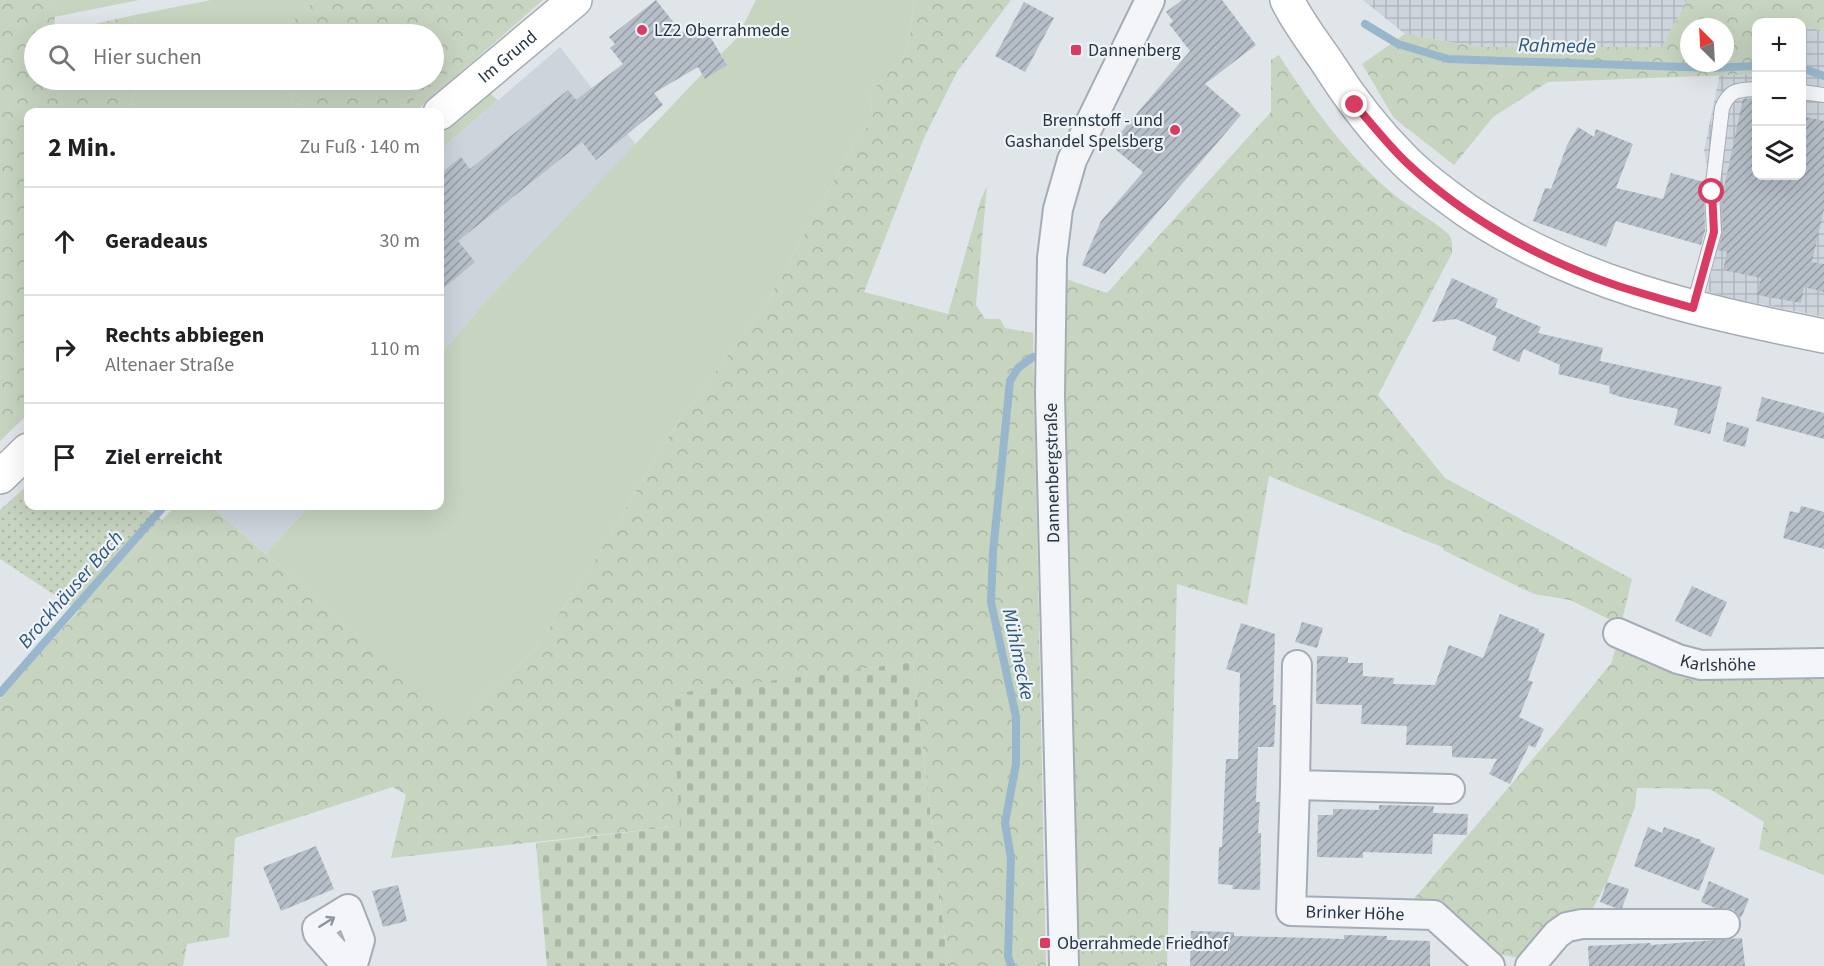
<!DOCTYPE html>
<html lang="de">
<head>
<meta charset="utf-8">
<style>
  :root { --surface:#fff; --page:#f6f6f6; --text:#202124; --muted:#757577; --line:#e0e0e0 }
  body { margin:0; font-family:"Source Sans 3",sans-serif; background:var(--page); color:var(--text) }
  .controls { position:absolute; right:18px; top:18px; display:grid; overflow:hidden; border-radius:12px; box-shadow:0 6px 24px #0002 }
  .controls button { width:54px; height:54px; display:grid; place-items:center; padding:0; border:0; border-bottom:2px solid var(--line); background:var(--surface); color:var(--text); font:30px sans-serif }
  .compass { position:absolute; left:1680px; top:18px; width:54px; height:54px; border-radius:50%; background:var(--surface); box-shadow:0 6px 24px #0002; rotate:336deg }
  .stop { position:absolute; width:18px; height:18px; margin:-14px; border:4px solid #d93b63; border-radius:50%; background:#fff }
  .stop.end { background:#d93b63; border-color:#fff; box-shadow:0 2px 6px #0008 }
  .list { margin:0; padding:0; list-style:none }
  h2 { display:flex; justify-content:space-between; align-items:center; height:78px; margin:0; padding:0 24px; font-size:26px }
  h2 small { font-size:20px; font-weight:400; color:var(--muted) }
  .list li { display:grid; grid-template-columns:39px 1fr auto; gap:18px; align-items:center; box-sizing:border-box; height:108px; padding:0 24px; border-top:2px solid var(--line) }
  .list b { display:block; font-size:22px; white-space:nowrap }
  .list p { margin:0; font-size:20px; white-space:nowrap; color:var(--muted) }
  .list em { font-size:20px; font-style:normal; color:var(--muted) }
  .icon { flex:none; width:33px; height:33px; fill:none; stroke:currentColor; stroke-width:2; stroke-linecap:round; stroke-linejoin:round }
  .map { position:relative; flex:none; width:1824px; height:966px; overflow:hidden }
  .search { position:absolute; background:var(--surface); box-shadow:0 6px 24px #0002; left:24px; top:24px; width:420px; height:66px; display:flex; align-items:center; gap:15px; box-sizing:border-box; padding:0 21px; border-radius:33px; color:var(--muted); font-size:22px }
  .panel { position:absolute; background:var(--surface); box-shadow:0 6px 24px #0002; left:24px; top:108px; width:420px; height:402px; border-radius:12px }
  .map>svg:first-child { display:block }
</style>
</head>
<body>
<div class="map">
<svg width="1824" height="966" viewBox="0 0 1824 966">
  <defs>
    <pattern id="industrial-grid" width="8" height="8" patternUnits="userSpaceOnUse" patternTransform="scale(1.5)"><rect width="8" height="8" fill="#cdd4dc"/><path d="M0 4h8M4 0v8" fill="none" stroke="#b0b7be"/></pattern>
    <pattern id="forest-crowns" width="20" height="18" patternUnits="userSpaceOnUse" patternTransform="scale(1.5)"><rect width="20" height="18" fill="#c7d4c0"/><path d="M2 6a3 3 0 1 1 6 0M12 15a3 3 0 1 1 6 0" fill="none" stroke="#abb7a6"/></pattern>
    <pattern id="cemetery-stones" width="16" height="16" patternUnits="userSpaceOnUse" patternTransform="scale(1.5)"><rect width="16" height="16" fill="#c7d4c0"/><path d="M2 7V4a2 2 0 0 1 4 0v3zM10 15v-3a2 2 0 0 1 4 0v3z" fill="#abb7a6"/></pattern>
    <pattern id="garden-dots" width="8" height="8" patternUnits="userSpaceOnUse" patternTransform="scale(1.5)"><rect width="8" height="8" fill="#c7d4c0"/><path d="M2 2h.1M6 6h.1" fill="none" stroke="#abb7a6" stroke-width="1.8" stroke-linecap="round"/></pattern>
    <pattern id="building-hatch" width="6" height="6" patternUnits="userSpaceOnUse" patternTransform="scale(1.5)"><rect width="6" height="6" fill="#b6bec8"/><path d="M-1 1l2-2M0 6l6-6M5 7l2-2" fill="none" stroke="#949ba4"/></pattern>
  </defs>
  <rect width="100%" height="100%" fill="#e0e5ea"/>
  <g fill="#cdd4dc">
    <polygon points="560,47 636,145 488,299 440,355 440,150"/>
    <polygon points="211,506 309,506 266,554"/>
  </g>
  <g fill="url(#industrial-grid)">
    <polygon points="1363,0 1687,0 1662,47 1478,47 1405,34"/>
    <polygon points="1802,26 1824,31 1824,317 1731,298 1707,291 1721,233 1704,151 1720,73 1756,73 1756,176 1802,176"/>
  </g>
  <g fill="#c7d4c0">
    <polygon points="56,0 139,0 54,17"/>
    <polygon points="211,0 316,0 277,34 136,34 135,15"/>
    <polygon points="543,0 415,112 398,112"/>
    <polygon points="756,0 914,0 910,36 903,57 870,93 873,121 857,138 766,304 675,426 585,577 530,655 476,703 461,726 266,554 309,506 440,506 440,355 488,299 702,74 705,78 727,65 721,54 737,38"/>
    <polygon points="138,80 277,80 307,112 130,112"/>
    <polygon points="489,93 498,100 440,150 440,131"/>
  </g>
  <g fill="url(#forest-crowns)" fill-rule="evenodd">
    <polygon points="0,0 56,0 54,33 135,15 136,34 34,34 34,80 138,80 130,112 28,112 28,414 0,441"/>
    <polygon points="316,0 543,0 398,112 307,112 277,80 434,80 434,34 277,34"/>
    <polygon points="914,0 1011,0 957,72 924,138 864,292 948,314 981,199 987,186 976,305 985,319 1000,319 1005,328 1033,333 1046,966 948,966 913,662 791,679 680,826 391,858 406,795 393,787 235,838 229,937 187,944 183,966 0,966 0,699 30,664 175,506 211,506 461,725 476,703 530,655 585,577 675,426 766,304 857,138 873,121 870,93 903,57 910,36"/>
    <path d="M 1687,0 L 1824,0 L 1824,31 L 1802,26 L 1802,22 L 1756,22 L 1756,74 L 1548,82 L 1493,117 L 1454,165 L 1394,118 L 1362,64 L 1405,34 L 1478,47 L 1662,47 ZM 1689,27 L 1725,27 L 1725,63 L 1689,63 Z"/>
    <path d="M 1279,55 C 1313,108 1348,157 1397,197 C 1407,205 1444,228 1449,235 C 1453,241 1452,246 1452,253 L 1378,395 L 1445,478 L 1632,579 L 1621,625 L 1570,600 L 1534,594 L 1443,550 L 1444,548 L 1269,476 L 1247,605 L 1177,584 L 1167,966 L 1076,966 L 1063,278 L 1107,293 L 1271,112 L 1271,60 Z"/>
    <polygon points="1617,641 1631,646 1671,672 1695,677 1824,672 1824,875 1759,849 1764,822 1710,789 1637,788 1635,807 1607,882 1588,917 1519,958 1498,954 1442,904 1412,901 1554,734 1612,662"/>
  </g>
  <polygon fill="url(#cemetery-stones)" points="913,662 948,966 547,966 536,843 680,826 672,694"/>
  <polygon fill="url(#garden-dots)" points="28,485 28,506 141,506 162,520 79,611 0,559 0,510"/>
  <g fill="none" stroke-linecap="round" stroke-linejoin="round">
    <g stroke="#98b7cd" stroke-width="8">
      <polyline points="1365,24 1398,44 1448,59 1712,68 1756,66"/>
      <polyline points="1802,68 1824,76"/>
      <polyline points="0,693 164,506"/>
      <polyline points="1011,966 1008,956 1011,858 1005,823 1016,764 1016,717 991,602 993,552 1010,381 1018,368 1033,357"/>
    </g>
  </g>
  <g fill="url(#building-hatch)">
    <polygon points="656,0 682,33 701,21 727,65 705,79 698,67 654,93 663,105 596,160 582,142 458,241 475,262 440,291 440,174 461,157 470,169 568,90 576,100 623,64 610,48 615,44 609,37"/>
    <polygon points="1182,0 1222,0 1256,45 1205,84 1241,115 1105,274 1082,265 1101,221 1143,172 1110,145 1190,51 1169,24 1173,21 1166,12"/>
    <polygon points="1024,2 1054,18 1025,72 995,56"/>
    <polygon points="1756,98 1756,176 1802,176 1802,116 1824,121 1824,209 1812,262 1824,264 1824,292 1804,287 1801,303 1757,295 1761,278 1723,270 1727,252 1718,250 1723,232 1722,187 1724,188 1743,99"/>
    <polygon points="1578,127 1594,137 1596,129 1633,144 1616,188 1663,199 1671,173 1704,182 1705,231 1701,245 1616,221 1606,247 1533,221 1545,188 1551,189 1567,145"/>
    <polygon points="1452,278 1498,299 1495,307 1541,327 1538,333 1603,348 1600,361 1722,387 1710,434 1674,425 1678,409 1621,397 1609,393 1610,386 1558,374 1560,365 1524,349 1519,362 1492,350 1497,337 1456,319 1432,322"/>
    <polygon points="1762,397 1824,413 1824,439 1756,421"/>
    <polygon points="1727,422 1749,428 1745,447 1723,441"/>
    <polygon points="1801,506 1824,512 1824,549 1783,538 1790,511 1799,513"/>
    <polygon points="1692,586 1727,602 1711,637 1675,621"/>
    <polygon points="1500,614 1539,629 1538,631 1545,634 1528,680 1533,682 1519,717 1544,729 1535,748 1529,745 1510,784 1489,774 1497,759 1452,757 1452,746 1406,745 1407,726 1361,724 1362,705 1316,704 1317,656 1348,657 1348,663 1363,663 1363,676 1394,678 1393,684 1435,685 1449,645 1483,658"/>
    <polygon points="1302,622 1323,628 1317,648 1295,642"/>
    <polygon points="1241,623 1275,634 1273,705 1276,705 1274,747 1258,747 1256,802 1260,802 1258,833 1261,833 1260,890 1232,889 1233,885 1218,884 1219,847 1222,847 1226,759 1238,759 1240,673 1226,669"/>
    <polygon points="1379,805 1434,806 1433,813 1468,814 1467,835 1433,834 1432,854 1363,852 1363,858 1317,857 1318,815 1333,815 1333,809 1379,810"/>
    <polygon points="1648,827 1662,833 1664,827 1701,840 1700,842 1715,848 1699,891 1634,866"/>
    <polygon points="316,846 334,889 281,911 263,867"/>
    <polygon points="1709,881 1749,899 1741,918 1733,909 1715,908 1701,902"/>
    <polygon points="1607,882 1629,889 1622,908 1616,908 1600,902"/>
    <polygon points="398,885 407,921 383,927 372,891"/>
    <polygon points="1191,931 1234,932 1234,936 1277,937 1344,939 1344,935 1387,936 1387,940 1430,941 1430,966 1190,966"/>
    <polygon points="1742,938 1745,966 1589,966 1588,946 1650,943 1651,945"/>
  </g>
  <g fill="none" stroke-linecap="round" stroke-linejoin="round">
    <defs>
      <g id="lane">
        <polyline points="1802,92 1824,95"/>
        <path d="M 1693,308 L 1714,232 L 1712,192 L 1722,108 C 1730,89 1738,90 1756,89"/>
      </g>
      <g id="street">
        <path id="s1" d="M 1618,633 L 1678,659 L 1701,665 L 1824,663"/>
        <polyline points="1297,665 1295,785 1450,789"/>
        <path id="s2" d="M 1295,785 L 1291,911 L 1434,915 L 1490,966"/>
        <polyline points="346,963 354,961 360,940 348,909 317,928 318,933 347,966"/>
        <polyline points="1064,966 1050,394 1052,258 1058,209 1072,160 1150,0"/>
        <polyline points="1530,966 1557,934 1567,927 1582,924 1725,924"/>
      </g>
      <g id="secondary">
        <path d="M 1287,0 C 1298,23 1315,44 1329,65 C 1351,100 1376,132 1405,161 C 1423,179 1445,195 1466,210 C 1573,283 1698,311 1824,336"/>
        <path id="s3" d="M 440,113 L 575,0"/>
        <polyline points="0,477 28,450"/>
      </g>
    </defs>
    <use href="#lane" stroke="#a5acb5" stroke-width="16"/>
    <use href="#street" stroke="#a5acb5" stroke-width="32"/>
    <use href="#secondary" stroke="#a5acb5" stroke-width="36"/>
    <use href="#lane" stroke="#f3f5f8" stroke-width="14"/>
    <use href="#street" stroke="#f3f5f8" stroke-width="28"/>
    <use href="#secondary" stroke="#fff" stroke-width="33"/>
  </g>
  <defs><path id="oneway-shaft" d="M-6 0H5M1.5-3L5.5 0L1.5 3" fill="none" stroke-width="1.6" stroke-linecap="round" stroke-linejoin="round" transform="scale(1.5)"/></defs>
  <use stroke="#8d949e" href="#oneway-shaft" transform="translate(327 922) rotate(-32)"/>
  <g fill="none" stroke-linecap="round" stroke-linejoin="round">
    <path stroke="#d93b63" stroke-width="8" d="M 1355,105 C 1372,124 1388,145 1407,163 C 1466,219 1541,260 1618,286 C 1643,294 1668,301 1693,308 L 1714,232 L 1712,192"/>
  </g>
  <g fill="#d93b63" stroke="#eff3f7" stroke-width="2">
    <circle cx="642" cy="30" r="6"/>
    <rect x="1070" y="44" width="12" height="12" rx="3"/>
    <circle cx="1175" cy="130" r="6"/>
    <rect x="1039" y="937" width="12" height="12" rx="3"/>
  </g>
  <g text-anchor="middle" stroke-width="4.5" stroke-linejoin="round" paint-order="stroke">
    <g font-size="18" fill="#273443" stroke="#eff3f7" text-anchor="start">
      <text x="654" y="36">LZ2 Oberrahmede</text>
      <text x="1088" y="56">Dannenberg</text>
      <text x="1163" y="126" text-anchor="end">Brennstoff - und<tspan x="1163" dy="21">Gashandel Spelsberg</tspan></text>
      <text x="1057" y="949">Oberrahmede Friedhof</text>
    </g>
    <g font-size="18" fill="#273443" stroke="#eff3f7">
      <text dy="6" stroke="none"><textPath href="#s3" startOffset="88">Im Grund</textPath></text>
      <text transform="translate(1052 473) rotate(-91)" y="6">Dannenbergstraße</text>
      <text dy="6" stroke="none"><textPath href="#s1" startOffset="106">Karlshöhe</textPath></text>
      <text dy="6" stroke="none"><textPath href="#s2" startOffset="190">Brinker Höhe</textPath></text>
    </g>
    <g font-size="20" font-style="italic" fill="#2e587a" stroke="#eff3f7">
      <text transform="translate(1557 45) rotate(1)" y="7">Rahmede</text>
      <text transform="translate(70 589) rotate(-49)" y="7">Brockhäuser Bach</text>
      <text transform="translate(1019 654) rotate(78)" y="7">Mühlmecke</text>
    </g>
  </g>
</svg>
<div class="controls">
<button>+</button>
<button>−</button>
<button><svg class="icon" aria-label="layers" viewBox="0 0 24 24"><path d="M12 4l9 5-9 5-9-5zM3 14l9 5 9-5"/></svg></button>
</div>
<svg class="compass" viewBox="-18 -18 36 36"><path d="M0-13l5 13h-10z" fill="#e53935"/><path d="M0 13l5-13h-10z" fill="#757577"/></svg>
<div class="stop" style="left:1712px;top:192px"></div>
<div class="stop end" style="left:1355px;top:105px"></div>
<div class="search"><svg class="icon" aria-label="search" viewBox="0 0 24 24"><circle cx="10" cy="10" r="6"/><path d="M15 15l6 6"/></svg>Hier suchen</div>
<section class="panel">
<h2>2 Min.<small>Zu Fuß · 140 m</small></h2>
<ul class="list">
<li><svg class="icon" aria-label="ahead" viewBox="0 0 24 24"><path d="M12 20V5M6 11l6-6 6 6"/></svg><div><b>Geradeaus</b></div><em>30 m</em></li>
<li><svg class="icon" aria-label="right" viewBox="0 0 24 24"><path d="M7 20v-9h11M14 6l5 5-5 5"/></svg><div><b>Rechts abbiegen</b><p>Altenaer Straße</p></div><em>110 m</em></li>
<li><svg class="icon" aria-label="arrive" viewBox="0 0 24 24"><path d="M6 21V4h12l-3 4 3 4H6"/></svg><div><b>Ziel erreicht</b></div></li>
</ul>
</section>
</div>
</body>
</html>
